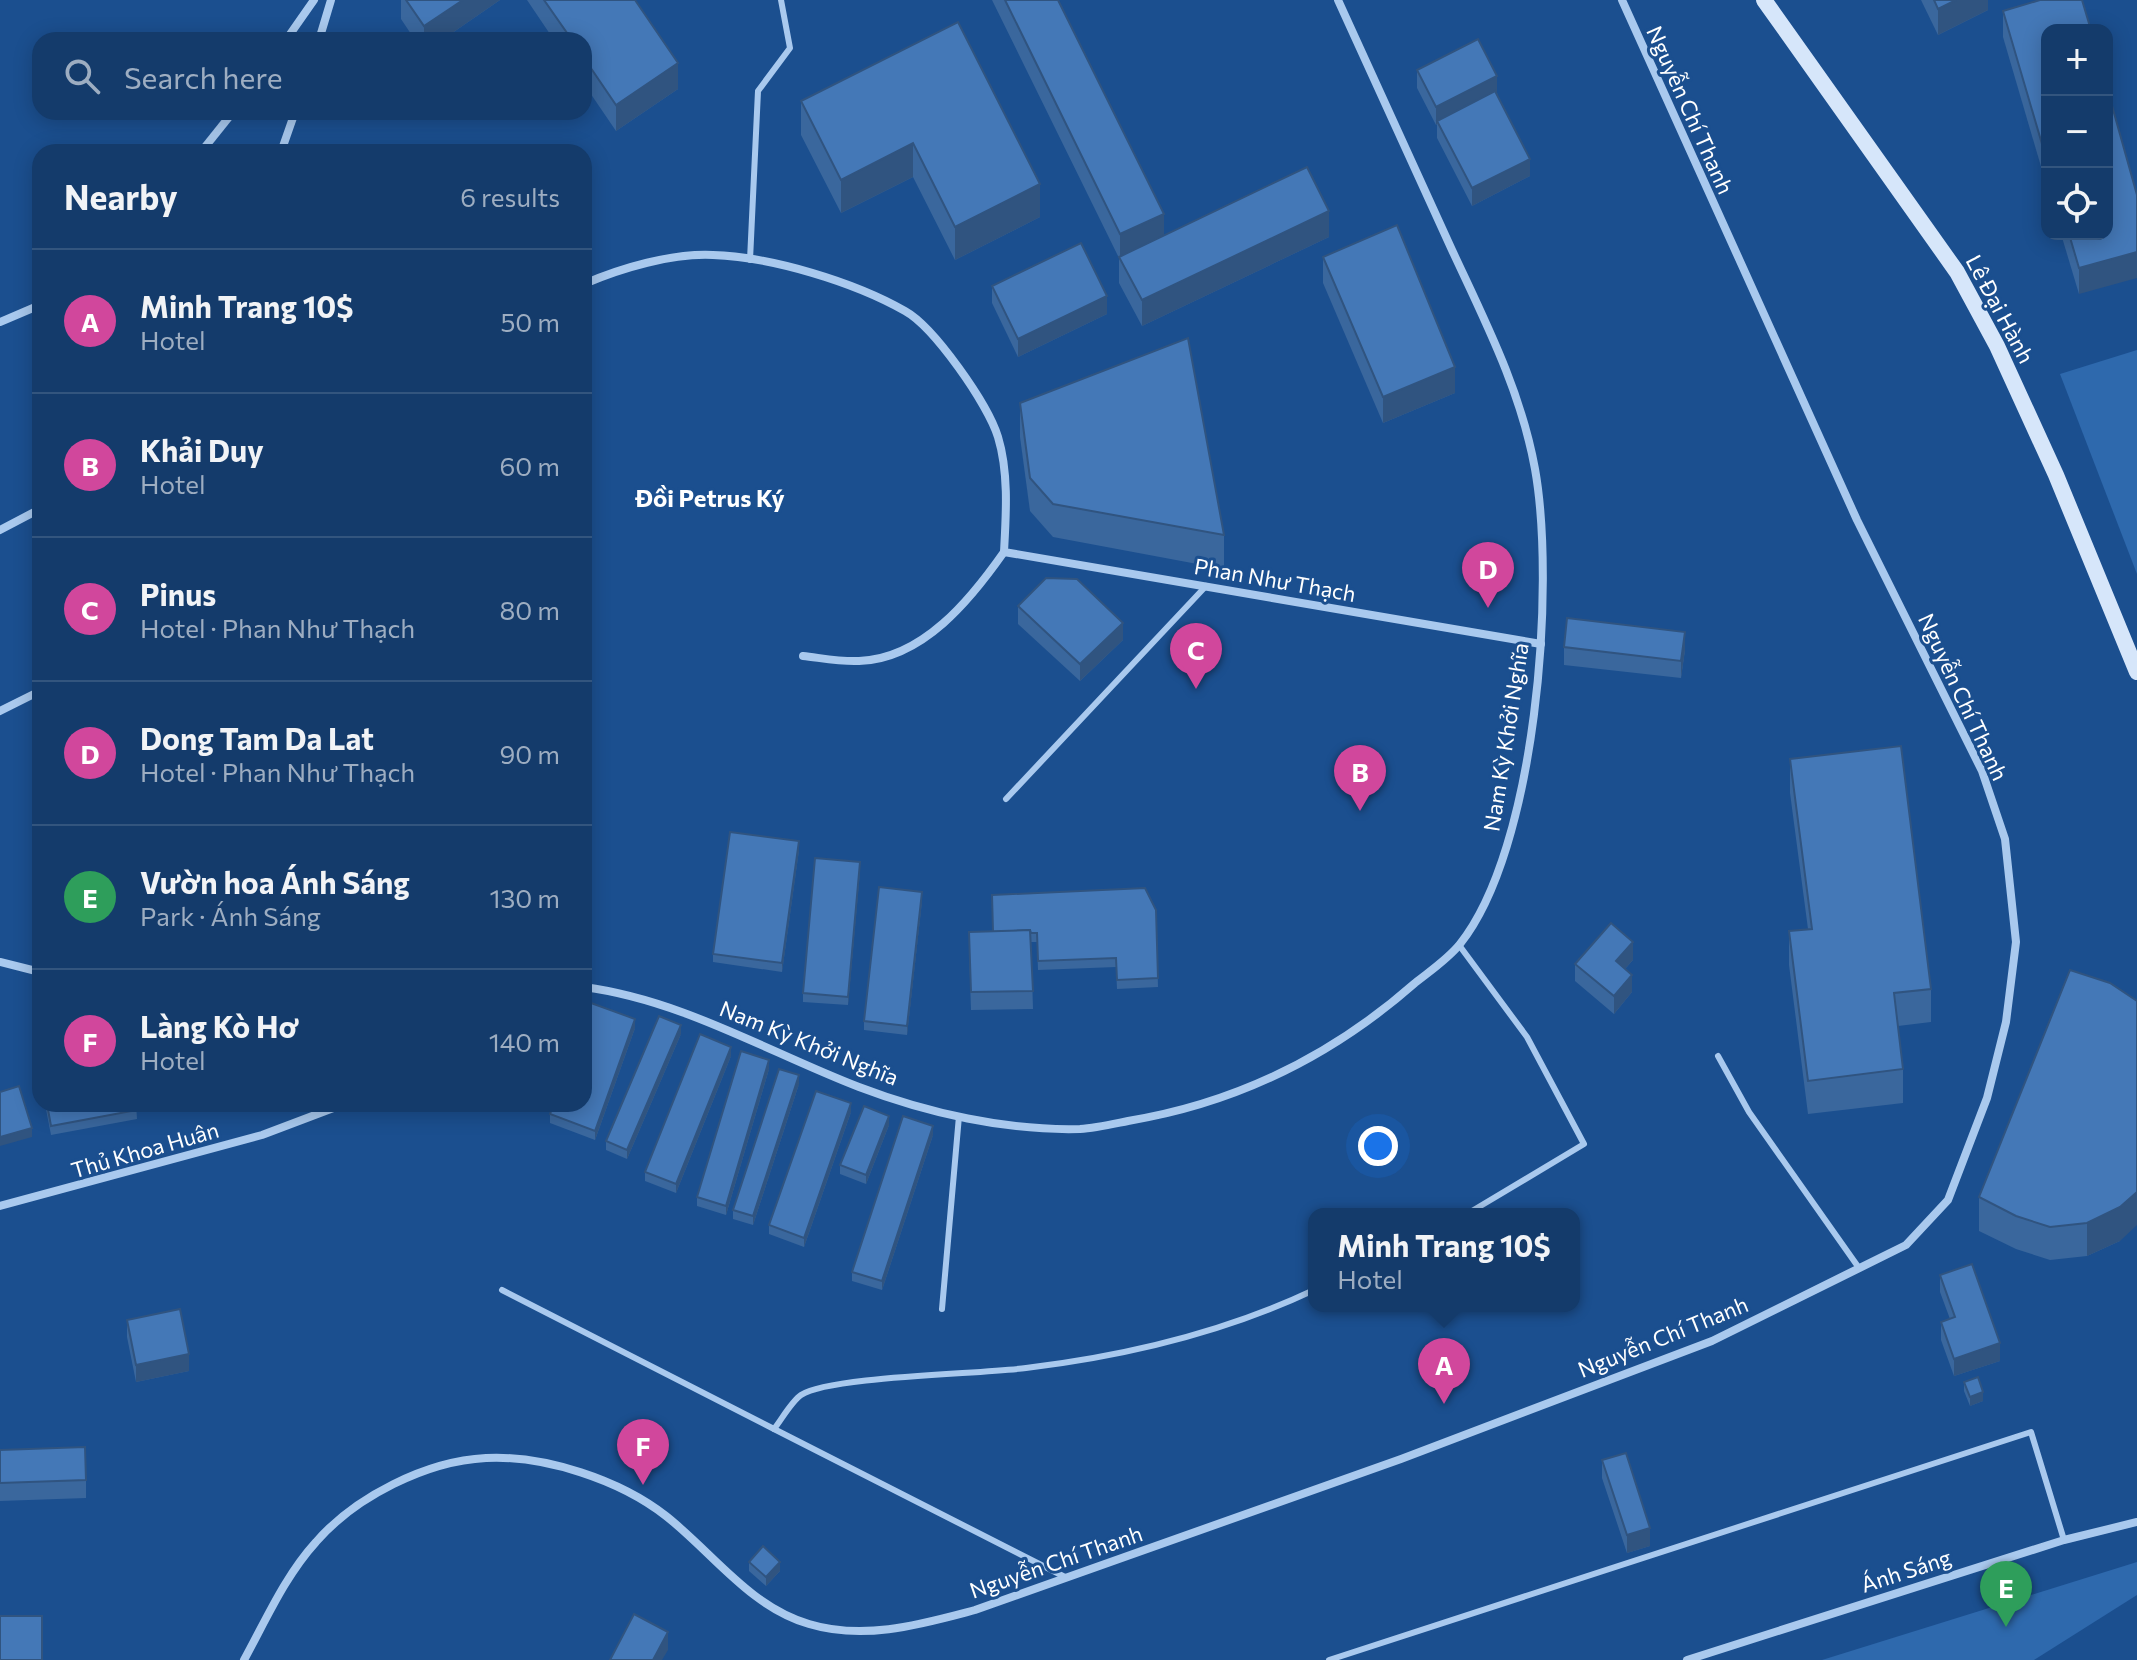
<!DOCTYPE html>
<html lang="en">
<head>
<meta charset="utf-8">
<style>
  :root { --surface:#143b6b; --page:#214673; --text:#f1f3f6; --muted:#9dadc1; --line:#33557e; --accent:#90b9f0 }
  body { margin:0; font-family:Commissioner,sans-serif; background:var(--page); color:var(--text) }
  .controls { position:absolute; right:24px; top:24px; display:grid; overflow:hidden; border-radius:16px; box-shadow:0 4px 20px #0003 }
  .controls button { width:72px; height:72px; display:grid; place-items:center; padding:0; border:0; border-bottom:2px solid var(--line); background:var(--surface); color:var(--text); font:40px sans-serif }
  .you { position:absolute; left:1378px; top:1146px; width:28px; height:28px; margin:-20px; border:6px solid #fff; border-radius:50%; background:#1a73e8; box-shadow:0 0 0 12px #1a73e833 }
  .badge { display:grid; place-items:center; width:52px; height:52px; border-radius:50%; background:var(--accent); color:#fff; font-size:26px; font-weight:700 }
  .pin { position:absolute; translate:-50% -66px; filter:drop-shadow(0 2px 4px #0008) }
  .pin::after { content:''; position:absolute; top:42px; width:28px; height:24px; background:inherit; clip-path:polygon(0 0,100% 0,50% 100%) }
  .popup { position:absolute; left:1308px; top:1208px; width:272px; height:104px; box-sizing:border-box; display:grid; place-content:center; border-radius:16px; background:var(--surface); filter:drop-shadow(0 2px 6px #0005); font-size:26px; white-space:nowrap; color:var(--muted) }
  .popup b { font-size:30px; color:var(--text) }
  .popup::after { content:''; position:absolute; left:50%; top:100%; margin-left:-16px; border:16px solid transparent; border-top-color:var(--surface) }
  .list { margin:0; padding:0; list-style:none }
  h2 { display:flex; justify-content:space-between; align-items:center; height:104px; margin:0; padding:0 32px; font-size:34px }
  h2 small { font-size:26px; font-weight:400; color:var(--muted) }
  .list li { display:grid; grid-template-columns:52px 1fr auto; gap:24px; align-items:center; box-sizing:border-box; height:144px; padding:0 32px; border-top:2px solid var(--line) }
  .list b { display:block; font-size:30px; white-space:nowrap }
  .list p { margin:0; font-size:26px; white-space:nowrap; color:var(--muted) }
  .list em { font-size:26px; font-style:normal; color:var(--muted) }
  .icon { flex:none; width:44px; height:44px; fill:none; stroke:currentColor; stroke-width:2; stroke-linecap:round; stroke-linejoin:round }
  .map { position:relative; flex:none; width:2137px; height:1660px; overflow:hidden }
  .search { position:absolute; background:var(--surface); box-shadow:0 4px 20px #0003; left:32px; top:32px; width:560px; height:88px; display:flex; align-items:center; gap:20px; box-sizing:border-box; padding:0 28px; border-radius:24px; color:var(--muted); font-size:30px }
  .panel { position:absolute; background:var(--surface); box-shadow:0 4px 20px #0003; left:32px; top:144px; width:560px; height:968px; border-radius:24px }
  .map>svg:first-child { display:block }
</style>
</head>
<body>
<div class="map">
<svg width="2137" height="1660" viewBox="0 0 2137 1660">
  <rect width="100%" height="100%" fill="#1b4f8f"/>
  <g fill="#2e69ad">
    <polygon points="2137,350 2137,574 2060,374"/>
    <polygon points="2137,1562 2137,1595 2034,1660 1822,1660"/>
  </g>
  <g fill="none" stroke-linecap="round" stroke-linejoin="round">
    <g stroke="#a9c9ee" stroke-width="6">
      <polyline points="750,260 758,91 790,48 781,0"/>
      <polyline points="1006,799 1206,586"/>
      <polyline points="1459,945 1527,1037 1584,1144 1467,1214"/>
      <polyline points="1718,1056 1749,1112 1859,1268"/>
      <polyline points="502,1290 774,1429"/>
      <polyline points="942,1309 959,1116"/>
      <path d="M 1065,1577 L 774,1429 C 782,1419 791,1402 801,1395 C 829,1376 983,1374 1026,1368 C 1125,1356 1223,1333 1314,1290"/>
      <polyline points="1329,1660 2031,1432 2064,1540"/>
    </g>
    <g stroke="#a9c9ee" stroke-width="8">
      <polyline points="286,40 314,0"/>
      <polyline points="319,40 331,0"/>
      <polyline points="201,152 233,112"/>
      <polyline points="281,152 295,112"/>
      <path d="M 584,284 C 621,268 672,253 713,255 C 772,257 854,282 905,311 C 934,327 988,404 998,437 C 1009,473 1006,515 1004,552 L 1541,644"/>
      <polyline points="0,322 40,305"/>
      <polyline points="0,530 40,509"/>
      <path d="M 803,656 C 821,658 841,662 859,661 C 923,659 971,599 1004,552"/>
      <polyline points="0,711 40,691"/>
      <polyline points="0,962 40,972"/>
      <path d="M 584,987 C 682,1000 768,1052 859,1087 C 927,1113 1007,1131 1080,1129 C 1096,1128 1113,1124 1128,1121 C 1237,1103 1332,1056 1415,983 C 1430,971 1448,959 1460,944 C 1536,849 1556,587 1535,469 C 1521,391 1485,321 1452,250 C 1414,166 1376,83 1338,0"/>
      <polyline points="0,1206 262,1135 344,1104"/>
      <path d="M 244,1660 C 266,1620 285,1576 316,1542 C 355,1497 426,1461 486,1458 C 545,1455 620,1480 666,1516 C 714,1554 749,1606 809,1624 C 865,1641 922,1624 975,1610 L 1401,1459 L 1712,1341 L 1906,1245 L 1948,1200 L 1987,1098 L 2006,1022 L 2016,942 L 2005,839 L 1982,771 L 1857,520 L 1622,0"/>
      <polyline points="1687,1660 2064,1540 2137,1522"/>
    </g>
    <polyline stroke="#d6e6fa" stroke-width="16" points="1764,0 1957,272 1997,346 2056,475 2137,672"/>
  </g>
  <g fill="#3a679d">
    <polygon points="401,0 500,0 442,40 415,40 401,19"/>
    <polygon points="527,0 635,0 678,89 616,131 584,84 584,40 554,40"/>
    <polygon points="992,0 1058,0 1164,236 1329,237 1142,326 1119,283 1119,258"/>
    <polygon points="1921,0 1988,0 1988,10 1938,35"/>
    <polygon points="2003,11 2047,30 2047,187 2003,37"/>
    <polygon points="958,22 1040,217 955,260 913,177 841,213 801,135 801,101"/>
    <polygon points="1417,70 1497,93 1530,176 1472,206 1437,138 1437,124 1436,125 1417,88"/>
    <polygon points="2061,234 2107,234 2079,294"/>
    <polygon points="1323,257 1455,393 1383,423 1323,283"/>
    <polygon points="992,286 1107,314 1018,357 992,303"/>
    <polygon points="1020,403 1224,535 1224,569 1053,537 1030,511 1020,437"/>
    <polygon points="1018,606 1123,640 1080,681 1018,624"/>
    <polygon points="1564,647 1685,650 1681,678 1564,665"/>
    <polygon points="1790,759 1931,989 1931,1022 1898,1026 1903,1069 1903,1103 1808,1114 1789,965 1789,931 1808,929 1790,793"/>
    <polygon points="799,850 782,972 713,962 713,954"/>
    <polygon points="860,871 848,1005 803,1002 803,993"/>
    <polygon points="922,901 907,1035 864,1030 864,1021"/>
    <polygon points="1156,910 1158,987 1117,989 1116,967 1038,970 1037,942 1031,942 1033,1009 971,1010 969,950 993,932"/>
    <polygon points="1633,960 1625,969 1632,992 1614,1014 1575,981 1575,964"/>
    <polygon points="2070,970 2120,1241 2087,1256 2050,1260 2016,1249 1979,1231 1979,1197"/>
    <polygon points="635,1028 595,1140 550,1123 550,1114"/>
    <polygon points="681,1034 627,1159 606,1150 606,1141"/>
    <polygon points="731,1056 676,1193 645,1181 645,1172"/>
    <polygon points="769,1069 726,1215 697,1206 697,1197"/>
    <polygon points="799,1084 753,1225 733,1219 733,1210"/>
    <polygon points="45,1104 136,1104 137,1119 51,1135"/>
    <polygon points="851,1112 804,1247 769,1234 769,1225"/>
    <polygon points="889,1125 866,1184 840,1174 840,1165"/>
    <polygon points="933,1135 882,1290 852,1281 852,1272"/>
    <polygon points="1940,1275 2000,1361 1954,1376 1941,1340 1941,1322 1950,1319 1940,1292"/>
    <polygon points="127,1320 189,1371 136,1382 127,1337"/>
    <polygon points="1964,1382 1983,1401 1970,1406 1964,1391"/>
    <polygon points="0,1450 86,1480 86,1498 0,1501"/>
    <polygon points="1602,1460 1650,1546 1627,1553 1602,1478"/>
    <polygon points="749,1562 780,1571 766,1586 749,1571"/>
  </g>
  <g fill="#305480">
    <polygon points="463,0 500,0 442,40 424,40 424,26"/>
    <polygon points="1956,0 1988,0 1988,10 1938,35 1938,9"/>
    <polygon points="678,63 678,89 616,131 616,105"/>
    <polygon points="1497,76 1497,93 1439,123 1437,121 1437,124 1436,125 1436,107"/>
    <polygon points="913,143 913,177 841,213 841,180"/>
    <polygon points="1530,159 1530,176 1472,206 1472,188"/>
    <polygon points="1040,184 1040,217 955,260 955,227"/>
    <polygon points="1329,211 1329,237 1142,326 1142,300"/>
    <polygon points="1164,214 1164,240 1120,260 1120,234"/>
    <polygon points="2137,252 2137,278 2079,294 2079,268"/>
    <polygon points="1107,296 1107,314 1018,357 1018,339"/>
    <polygon points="1455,367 1455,393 1383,423 1383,397"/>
    <polygon points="1123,623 1123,640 1080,681 1080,664"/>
    <polygon points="1685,632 1685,650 1681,678 1681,661"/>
    <polygon points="799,841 799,850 782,972 782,963"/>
    <polygon points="860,862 860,871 848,1005 848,997"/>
    <polygon points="922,892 922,901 907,1035 907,1026"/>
    <polygon points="1633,942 1633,960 1616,979 1616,961"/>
    <polygon points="1632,975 1632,992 1614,1014 1614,996"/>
    <polygon points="635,1019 635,1028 595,1140 595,1131"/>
    <polygon points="681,1025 681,1034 627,1159 627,1150"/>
    <polygon points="731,1047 731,1056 676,1193 676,1184"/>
    <polygon points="769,1060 769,1069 726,1215 726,1206"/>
    <polygon points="799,1075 799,1084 753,1225 753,1216"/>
    <polygon points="851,1103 851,1112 804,1247 804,1238"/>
    <polygon points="151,1104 178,1104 151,1110"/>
    <polygon points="889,1116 889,1125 866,1184 866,1175"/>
    <polygon points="933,1126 933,1135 882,1290 882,1281"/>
    <polygon points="32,1128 32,1137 0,1146 0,1137"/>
    <polygon points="2137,1192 2137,1225 2120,1241 2087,1256 2087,1223"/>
    <polygon points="2000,1343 2000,1361 1954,1376 1954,1359"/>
    <polygon points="189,1354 189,1371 136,1382 136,1365"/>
    <polygon points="1983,1392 1983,1401 1970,1406 1970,1397"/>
    <polygon points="1650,1528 1650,1546 1627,1553 1627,1535"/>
    <polygon points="780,1562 780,1571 766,1586 766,1577"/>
    <polygon points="668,1632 668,1650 662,1660 653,1660"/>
  </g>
  <g fill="#4478b7" stroke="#305480" stroke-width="2">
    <polygon points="406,0 463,0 424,26"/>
    <polygon points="544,0 635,0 678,63 616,105 584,58 584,40 572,40"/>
    <polygon points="1005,0 1058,0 1164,214 1120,234"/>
    <polygon points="1934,0 1956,0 1938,9"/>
    <polygon points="2040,0 2082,0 2091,30 2047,30 2047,161 2003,11"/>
    <polygon points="958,22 1040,184 955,227 913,143 841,180 801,101"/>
    <polygon points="1478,39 1497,76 1436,107 1417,70"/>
    <polygon points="2107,88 2137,195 2137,252 2079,268 2069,234 2107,234"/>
    <polygon points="1495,91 1530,159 1472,188 1437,121"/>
    <polygon points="1307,167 1329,211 1142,300 1119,257"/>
    <polygon points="1397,225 1455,367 1383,397 1323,257"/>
    <polygon points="1081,243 1107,296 1018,339 992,286"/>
    <polygon points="1188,338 1224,535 1053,504 1030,478 1020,403"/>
    <polygon points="1046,578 1077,579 1123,623 1080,664 1018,606"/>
    <polygon points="1567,618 1685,632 1681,661 1564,647"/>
    <polygon points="1901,746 1931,989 1894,993 1903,1069 1808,1081 1789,931 1812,929 1790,759"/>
    <polygon points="730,832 799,841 782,963 713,954"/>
    <polygon points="815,858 860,862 848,997 803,993"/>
    <polygon points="879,887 922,892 907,1026 864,1021"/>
    <polygon points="1145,888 1156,910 1158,978 1117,980 1116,958 1038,961 1037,933 1031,933 1030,930 993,932 992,895"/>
    <polygon points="1611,923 1633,942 1616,961 1632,975 1614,996 1575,964"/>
    <polygon points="1030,930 1033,991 971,992 969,932"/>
    <polygon points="2070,970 2110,983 2137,1001 2137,1192 2120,1207 2087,1223 2050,1227 2016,1216 1979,1197"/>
    <polygon points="591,1003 635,1019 595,1131 550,1114 554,1104 584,1104 584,1021"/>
    <polygon points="659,1016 681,1025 627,1150 606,1141"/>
    <polygon points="700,1034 731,1047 676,1184 645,1172"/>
    <polygon points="741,1051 769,1060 726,1206 697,1197"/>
    <polygon points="779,1069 799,1075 753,1216 733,1210"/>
    <polygon points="19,1086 32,1128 0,1137 0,1092"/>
    <polygon points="816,1091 851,1103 804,1238 769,1225"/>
    <polygon points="47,1104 136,1104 137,1110 51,1126"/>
    <polygon points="864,1106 889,1116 866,1175 840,1165"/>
    <polygon points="903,1116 933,1126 882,1281 852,1272"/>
    <polygon points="1972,1264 2000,1343 1954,1359 1941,1322 1955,1317 1940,1275"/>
    <polygon points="180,1309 189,1354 136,1365 127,1320"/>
    <polygon points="1978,1377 1983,1392 1970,1397 1964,1382"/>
    <polygon points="85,1447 86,1480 0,1483 0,1450"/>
    <polygon points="1626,1453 1650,1528 1627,1535 1602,1460"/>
    <polygon points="763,1546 780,1562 766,1577 749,1562"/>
    <polygon points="634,1614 668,1632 653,1660 610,1660"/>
    <rect x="0" y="1616" width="42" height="44"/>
  </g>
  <g text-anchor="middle" stroke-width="6" stroke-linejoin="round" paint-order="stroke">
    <g font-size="22" fill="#fff" stroke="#1b4f8f">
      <text transform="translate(1690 110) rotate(66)" y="8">Nguyễn Chí Thanh</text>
      <text transform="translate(2000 309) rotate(62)" y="8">Lê Đại Hành</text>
      <text transform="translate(1275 580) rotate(10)" y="8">Phan Như Thạch</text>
      <text transform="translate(1963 697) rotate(65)" y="8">Nguyễn Chí Thanh</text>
      <text transform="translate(1506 737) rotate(-81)" y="8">Nam Kỳ Khởi Nghĩa</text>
      <text transform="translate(809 1043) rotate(22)" y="8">Nam Kỳ Khởi Nghĩa</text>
      <text transform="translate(145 1150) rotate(-16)" y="8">Thủ Khoa Huân</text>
      <text transform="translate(1663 1337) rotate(-22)" y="8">Nguyễn Chí Thanh</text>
      <text transform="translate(1056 1562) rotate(-19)" y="8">Nguyễn Chí Thanh</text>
      <text transform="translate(1906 1571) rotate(-18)" y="8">Ánh Sáng</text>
    </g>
    <g font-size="24" font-weight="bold" fill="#fff" stroke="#1b4f8f">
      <text x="710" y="507">Đồi Petrus Ký</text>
    </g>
  </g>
</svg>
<div class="controls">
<button>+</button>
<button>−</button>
<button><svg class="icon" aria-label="locate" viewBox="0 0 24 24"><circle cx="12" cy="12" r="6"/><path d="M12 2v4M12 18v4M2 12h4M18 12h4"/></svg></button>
</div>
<div class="you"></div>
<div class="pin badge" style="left:1444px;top:1404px;background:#d1479c">A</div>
<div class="popup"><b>Minh Trang 10$</b>Hotel</div>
<div class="pin badge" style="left:1360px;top:811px;background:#d1479c">B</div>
<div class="pin badge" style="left:1196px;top:689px;background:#d1479c">C</div>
<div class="pin badge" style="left:1488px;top:608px;background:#d1479c">D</div>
<div class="pin badge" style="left:2006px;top:1627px;background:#2e9e5b">E</div>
<div class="pin badge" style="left:643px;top:1485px;background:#d1479c">F</div>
<div class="search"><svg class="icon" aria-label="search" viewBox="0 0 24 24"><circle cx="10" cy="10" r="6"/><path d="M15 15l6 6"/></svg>Search here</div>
<section class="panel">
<h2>Nearby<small>6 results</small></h2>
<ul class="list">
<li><span class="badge" style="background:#d1479c">A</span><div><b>Minh Trang 10$</b><p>Hotel</p></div><em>50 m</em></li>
<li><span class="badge" style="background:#d1479c">B</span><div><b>Khải Duy</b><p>Hotel</p></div><em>60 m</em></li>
<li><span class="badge" style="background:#d1479c">C</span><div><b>Pinus</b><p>Hotel · Phan Như Thạch</p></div><em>80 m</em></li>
<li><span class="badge" style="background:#d1479c">D</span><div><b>Dong Tam Da Lat</b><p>Hotel · Phan Như Thạch</p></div><em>90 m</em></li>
<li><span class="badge" style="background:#2e9e5b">E</span><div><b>Vườn hoa Ánh Sáng</b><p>Park · Ánh Sáng</p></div><em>130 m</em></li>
<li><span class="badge" style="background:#d1479c">F</span><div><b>Làng Kò Hơ</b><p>Hotel</p></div><em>140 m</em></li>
</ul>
</section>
</div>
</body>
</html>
